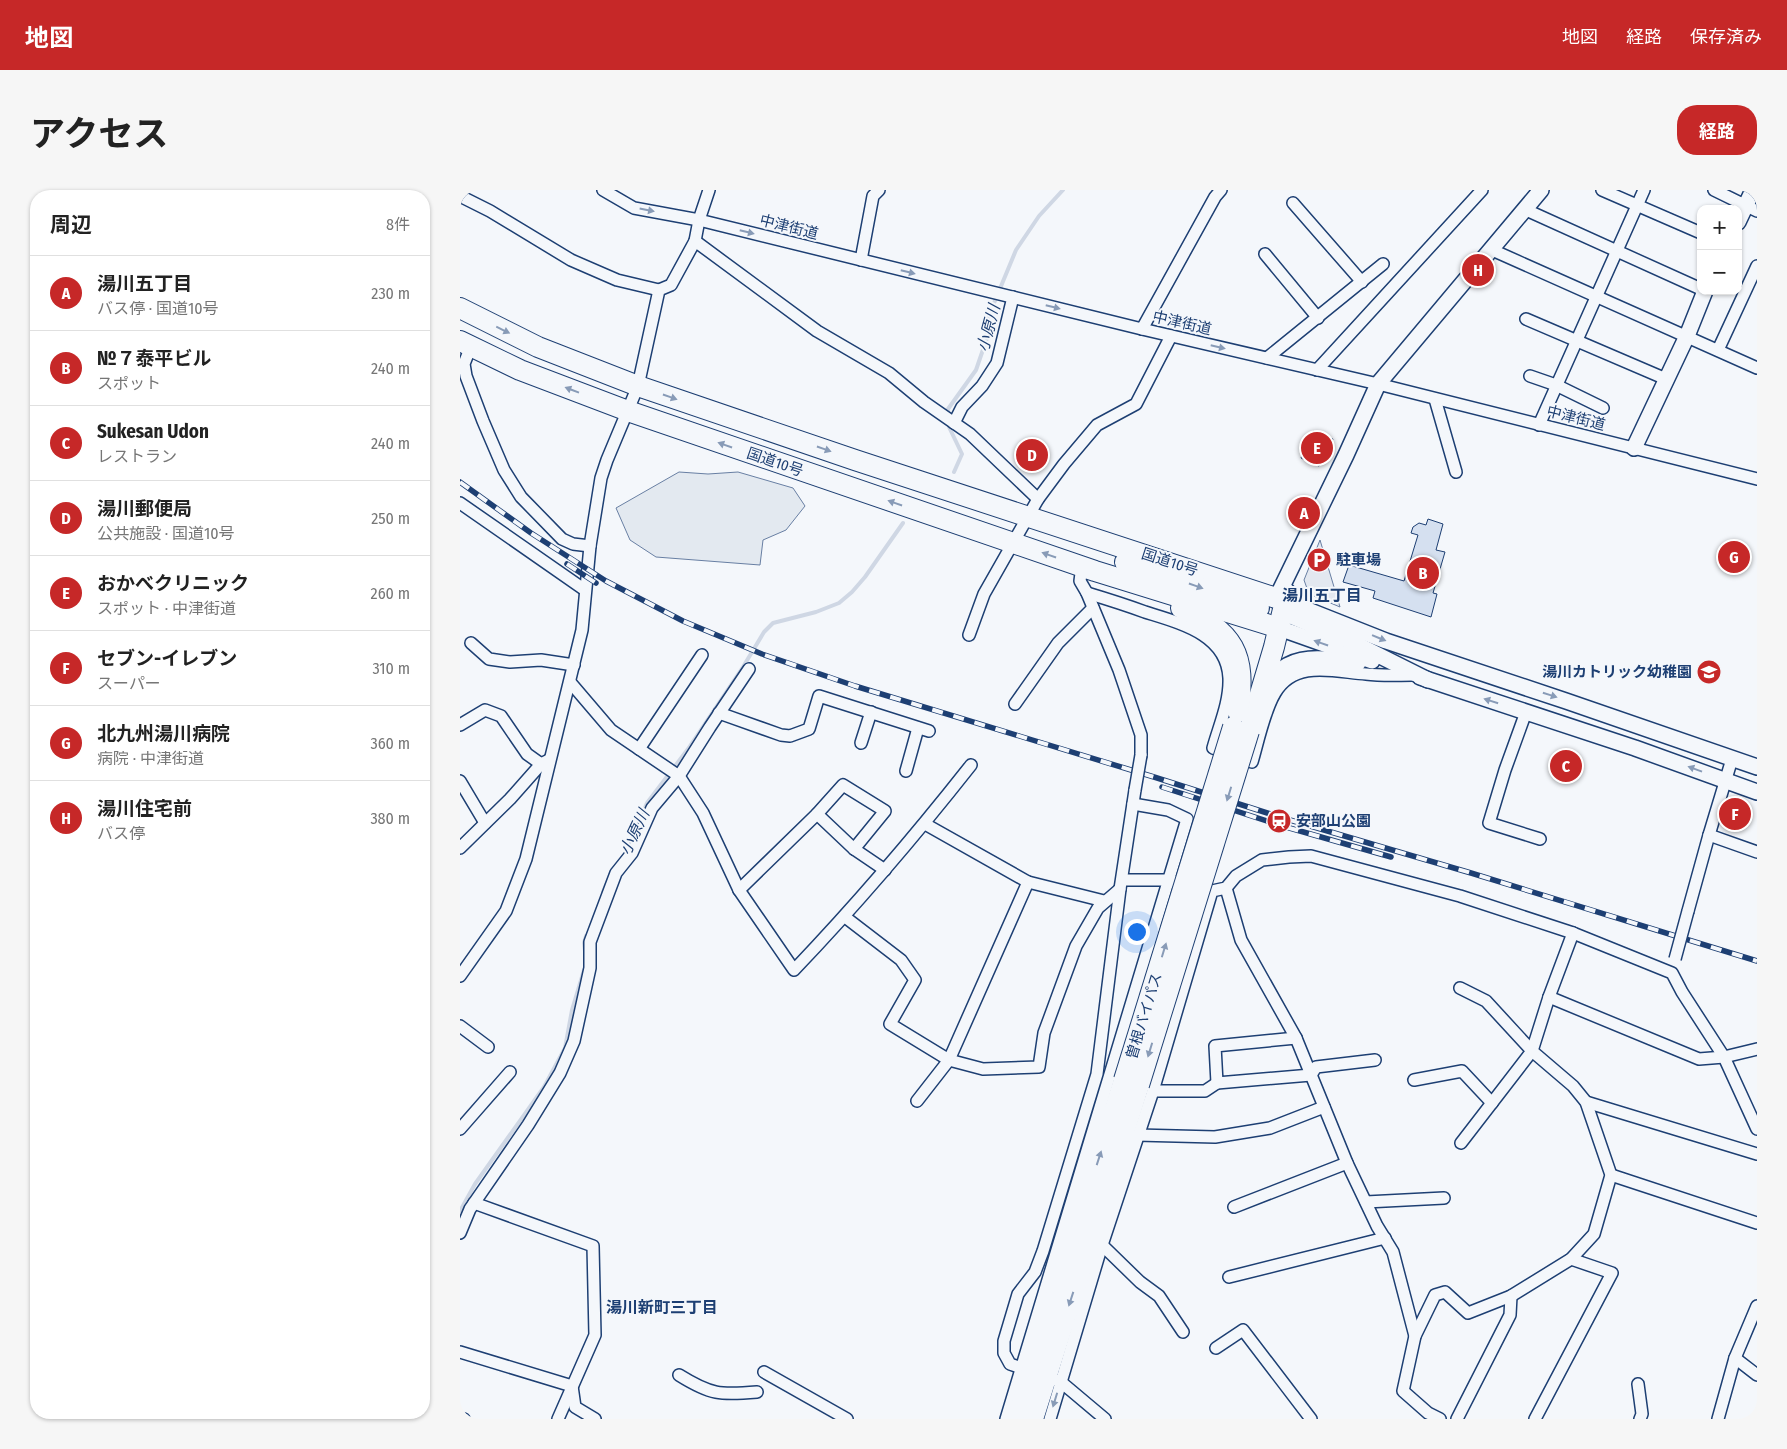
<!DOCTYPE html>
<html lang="ja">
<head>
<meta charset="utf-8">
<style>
  :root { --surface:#fff; --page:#f6f6f6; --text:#222; --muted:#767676; --line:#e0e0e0; --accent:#c62828 }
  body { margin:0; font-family:"Fira Sans Condensed","Noto Sans JP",sans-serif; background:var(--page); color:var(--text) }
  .controls { position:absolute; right:15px; top:15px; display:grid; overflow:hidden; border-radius:10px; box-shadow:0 1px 4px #0004 }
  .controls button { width:45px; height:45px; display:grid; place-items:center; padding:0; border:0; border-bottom:1px solid var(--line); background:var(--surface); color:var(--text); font:25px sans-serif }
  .you { position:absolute; left:676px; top:741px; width:18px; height:18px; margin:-12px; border:4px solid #fff; border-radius:50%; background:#1a73e8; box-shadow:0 0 0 8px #1a73e833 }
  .badge { display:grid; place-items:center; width:32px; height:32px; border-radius:50%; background:var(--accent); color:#fff; font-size:16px; font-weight:700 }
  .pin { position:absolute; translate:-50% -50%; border:2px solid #fff; box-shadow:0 1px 5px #0006 }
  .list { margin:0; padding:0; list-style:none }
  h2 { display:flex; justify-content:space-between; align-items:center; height:65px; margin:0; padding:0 20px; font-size:21px }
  h2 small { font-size:16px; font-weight:400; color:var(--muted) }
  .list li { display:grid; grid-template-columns:32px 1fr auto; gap:15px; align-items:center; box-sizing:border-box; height:75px; padding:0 20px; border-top:1px solid var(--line) }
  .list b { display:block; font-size:19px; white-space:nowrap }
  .list p { margin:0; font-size:16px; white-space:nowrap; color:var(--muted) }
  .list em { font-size:16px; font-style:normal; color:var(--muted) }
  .map { position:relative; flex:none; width:1297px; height:1229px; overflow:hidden; border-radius:20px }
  header { display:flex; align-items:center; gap:30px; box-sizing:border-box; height:70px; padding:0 25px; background:var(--accent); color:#fff }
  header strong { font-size:24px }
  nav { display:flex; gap:28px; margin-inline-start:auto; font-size:18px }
  .intro { display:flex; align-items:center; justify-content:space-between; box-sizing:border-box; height:120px; padding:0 30px }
  h1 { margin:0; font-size:35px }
  .button { padding:12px 22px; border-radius:20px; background:var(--accent); color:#fff; font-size:18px; font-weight:700 }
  main { display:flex; gap:30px; padding:0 30px }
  aside { flex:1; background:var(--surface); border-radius:20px; box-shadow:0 1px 4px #0004 }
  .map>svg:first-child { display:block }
</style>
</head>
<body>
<header>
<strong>地図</strong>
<nav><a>地図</a><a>経路</a><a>保存済み</a></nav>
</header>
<div class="intro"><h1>アクセス</h1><a class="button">経路</a></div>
<main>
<aside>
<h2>周辺<small>8件</small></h2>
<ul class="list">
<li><span class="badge">A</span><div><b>湯川五丁目</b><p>バス停 · 国道10号</p></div><em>230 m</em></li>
<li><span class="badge">B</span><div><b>№７泰平ビル</b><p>スポット</p></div><em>240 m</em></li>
<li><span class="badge">C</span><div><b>Sukesan Udon</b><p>レストラン</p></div><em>240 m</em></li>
<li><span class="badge">D</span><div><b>湯川郵便局</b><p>公共施設 · 国道10号</p></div><em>250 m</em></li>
<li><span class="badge">E</span><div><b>おかべクリニック</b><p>スポット · 中津街道</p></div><em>260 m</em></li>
<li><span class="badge">F</span><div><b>セブン-イレブン</b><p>スーパー</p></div><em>310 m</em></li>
<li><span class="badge">G</span><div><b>北九州湯川病院</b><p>病院 · 中津街道</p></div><em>360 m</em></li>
<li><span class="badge">H</span><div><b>湯川住宅前</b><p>バス停</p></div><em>380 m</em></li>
</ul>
</aside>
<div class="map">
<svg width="1297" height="1229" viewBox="0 0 1297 1229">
  <rect width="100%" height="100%" fill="#f4f7fb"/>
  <polygon fill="#e3e9f0" stroke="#687fa3" points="219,282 248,284 278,282 333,298 345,316 326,340 303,350 300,375 196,367 170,350 156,318"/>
  <polygon fill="#e3e8f0" stroke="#687fa3" points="860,350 880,417 849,404 844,390"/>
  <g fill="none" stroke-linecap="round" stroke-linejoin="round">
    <g stroke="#cfd7e4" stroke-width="4">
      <polyline points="494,282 502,264 489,237 488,219 516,180 527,148 527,130 556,60 579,26 603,0"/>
      <polyline points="171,652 187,613 228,559 283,477 304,442 313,433 356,422 379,413 392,402 405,387 443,333"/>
      <polyline points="143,702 151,683"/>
      <polyline points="125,761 124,753 126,746"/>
      <polyline points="0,1021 15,994 84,897 105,858 112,820 124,780"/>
    </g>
  </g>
  <g fill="#d5e0f0" stroke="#1d3f73">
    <polygon points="853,241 873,249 859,276 841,268"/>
    <polygon points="968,329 983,334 976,360 985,362 973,403 977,404 971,427 913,408 915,401 883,392 889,375 944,391 958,345 951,343 953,337 959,333 966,335"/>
  </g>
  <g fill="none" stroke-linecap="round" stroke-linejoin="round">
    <defs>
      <g id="minor">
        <polyline points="143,0 174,18 239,30 682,139 918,194 1297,289"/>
        <polyline points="1142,0 1241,43"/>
        <polyline points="1254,0 1297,21"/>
        <polyline points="0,6 30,21 111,70 157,90 199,100"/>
        <polyline points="833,13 902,92"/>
        <polyline points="1064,19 1241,99"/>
        <polyline points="235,51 357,141 429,183 464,212 510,244 578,309"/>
        <polyline points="1030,59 1297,178"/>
        <polyline points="805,64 858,128"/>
        <polyline points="401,70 413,6 419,0"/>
        <polyline points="1066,129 1206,189"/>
        <polyline points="682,139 755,7 761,0"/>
        <polyline points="11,156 4,174 6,186 23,231 44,280 61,307 102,349 113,354 130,356"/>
        <polyline points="1258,160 1297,76"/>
        <polyline points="807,168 923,74"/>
        <polyline points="857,180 1022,0"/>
        <polyline points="1070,186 1096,195 1143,218"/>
        <polyline points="975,209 996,282"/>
        <polyline points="494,233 502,217 522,196 537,173 553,107"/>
        <polyline points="1079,235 1184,0"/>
        <polyline points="0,313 125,400"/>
        <polyline points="622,376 620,391 627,403 659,480 681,545 681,565"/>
        <path d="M 627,403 C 647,409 666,415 685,422 C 720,433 767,444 769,488 C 770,512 759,536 753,558 L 792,572 C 798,552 804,521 815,503 C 835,469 875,482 906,484 C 922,486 937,485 953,485"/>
        <polyline points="509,445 524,404 578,309 604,274 637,235 676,214 711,146"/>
        <polyline points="11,453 29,469 50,472 81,470 114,475"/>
        <path d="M 110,492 L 151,540 L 219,586 L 243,623 L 279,700 L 334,780 C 397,714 455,646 511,575"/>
        <polyline points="555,514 598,453 633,418"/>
        <polyline points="1066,522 1045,580 1029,633 1080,649"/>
        <polyline points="259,523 321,545 330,546 349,539 359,506 469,541"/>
        <polyline points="0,535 25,520 41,526 67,564 81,574"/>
        <polyline points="401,553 411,522"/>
        <polyline points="179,559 242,465"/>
        <polyline points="446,581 458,538"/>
        <polyline points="0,591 25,633"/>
        <polyline points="357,624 383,595 425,621 394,659"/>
        <polyline points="1249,645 1297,662"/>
        <polyline points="0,658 50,609 81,574 89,570"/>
        <polyline points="663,690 709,690 716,692"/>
        <polyline points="568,692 644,711"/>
        <polyline points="766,698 781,750 836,848 887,973 917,1036 933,1062 955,1146"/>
        <polyline points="279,700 357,624 394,659 425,680"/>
        <polyline points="1228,721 1249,645 1272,569"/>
        <polyline points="385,727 441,770 455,790 430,834 489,870 568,692 465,634"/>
        <polyline points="0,786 46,721 66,669 122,440 130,356 141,288 147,270 178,196 199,100 211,95 235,51 239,30 249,0"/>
        <polyline points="1000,798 1026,811 1072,861 1001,953"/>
        <polyline points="1089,807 1239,869 1264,867 1297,859"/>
        <polyline points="0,836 28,857"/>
        <polyline points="836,848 755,856 757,893 851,885 856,877 915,870"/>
        <polyline points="954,890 1002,881 1032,913"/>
        <polyline points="693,901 745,901 757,893"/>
        <polyline points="457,911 489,870 523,879 579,877 584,843 616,756 638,718 660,699"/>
        <polyline points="1126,912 1297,964"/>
        <polyline points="0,939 50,882"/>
        <polyline points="677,945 755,947 810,938 864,917"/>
        <polyline points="1151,985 1297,1033"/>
        <polyline points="906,1012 984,1008"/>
        <polyline points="14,1013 133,1056 135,1145 98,1229"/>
        <polyline points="774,1017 887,973"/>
        <polyline points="0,1043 10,1019 68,935 100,883 114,851 130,778 130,752 156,683 172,663 192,618 219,586 250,537 289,479"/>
        <polyline points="642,1055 680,1092 699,1106 723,1142"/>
        <polyline points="769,1087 925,1048"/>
        <polyline points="756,1158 783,1140 851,1229"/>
        <polyline points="0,1162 112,1196 115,1217 135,1229"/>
        <polyline points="1275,1168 1297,1185"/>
        <polyline points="304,1182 387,1229"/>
        <polyline points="576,1183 550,1174 544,1163 544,1151 558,1104 575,1082 583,1061 637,884 660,699 675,600"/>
        <path d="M 219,1185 C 251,1205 260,1205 297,1202"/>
        <polyline points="596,1190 601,1192 645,1229"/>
        <polyline points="1178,1194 1182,1224 1180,1229"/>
        <polyline points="0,1228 4,1229"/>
        <polyline points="546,1229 727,629 708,620 673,614"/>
        <polyline points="590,1229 642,1055 693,901 752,701 766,698 776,686 802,670 829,667 851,666 1000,706 1113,743 1212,783 1222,802 1264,867 1297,939"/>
        <polyline points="980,1229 968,1223 943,1201 955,1146 975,1105 985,1102 1008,1123 1051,1106 1111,1069 1134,1044 1151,985 1126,912 1113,896 1072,861 1089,807 1113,743"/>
        <polyline points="997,1229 1050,1125 1051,1106"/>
        <polyline points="1075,1229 1152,1083 1111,1069"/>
        <polyline points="1258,1229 1275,1168 1297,1116"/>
      </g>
      <g id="tertiary">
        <polyline points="1278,32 1293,0"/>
        <polyline points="1174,258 1227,146 1245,101"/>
        <polyline points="827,401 825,411 926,451 1106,511 1297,577"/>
        <polyline points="819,438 912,471"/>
        <polyline points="960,487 1175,558 1297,602"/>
        <polyline points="968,490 888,450 831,426 824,420 817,407 886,265 918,194 1081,0"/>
        <path d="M 805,501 C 824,460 860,468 898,473"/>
      </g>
      <g id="trunk">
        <polyline points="0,118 78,157 178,196 395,270 825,411 814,457 789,541"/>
        <polyline points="0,151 60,180 168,221 635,381 819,438"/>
        <polyline points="665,372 799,418"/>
        <path d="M 721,418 C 774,441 787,464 778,522"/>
        <polyline points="557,1229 664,890"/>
        <polyline points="573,1229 679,895"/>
      </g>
    </defs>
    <use href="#minor" stroke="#1d3f73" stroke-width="14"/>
    <use href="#tertiary" stroke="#1d3f73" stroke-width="18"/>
    <use href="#trunk" stroke="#1d3f73" stroke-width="22"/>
    <use href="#minor" stroke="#f4f7fb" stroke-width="11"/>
    <use href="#tertiary" stroke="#f4f7fb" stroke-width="15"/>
    <use href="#trunk" stroke="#f4f7fb" stroke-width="20"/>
    <defs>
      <g id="rail">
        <polyline points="0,292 71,343 146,391 223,431 302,464 395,496 694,587 823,628 1011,683 1297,771"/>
        <polyline points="107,374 136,393"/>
        <polyline points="702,597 819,635 931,667"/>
      </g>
    </defs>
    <use href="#rail" stroke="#1d3f73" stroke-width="5.5"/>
    <use href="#rail" stroke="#f4f7fb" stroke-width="4" stroke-dasharray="11" stroke-linecap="butt"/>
    <defs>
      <g id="minor-bridge">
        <polyline points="675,600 681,565"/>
        <polyline points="1215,769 1228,721"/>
      </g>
      <g id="trunk-bridge">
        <polyline points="664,890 773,537"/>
        <polyline points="679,895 789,541"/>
      </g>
    </defs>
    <use href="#minor-bridge" stroke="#1d3f73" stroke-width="14" stroke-linecap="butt"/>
    <use href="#trunk-bridge" stroke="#1d3f73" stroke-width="22" stroke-linecap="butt"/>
    <use href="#minor-bridge" stroke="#f4f7fb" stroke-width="11"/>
    <use href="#trunk-bridge" stroke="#f4f7fb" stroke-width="20"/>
  </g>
  <defs><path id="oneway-solid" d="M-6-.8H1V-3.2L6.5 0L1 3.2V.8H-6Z" transform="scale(1.25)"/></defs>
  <g fill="#889bb7">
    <use href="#oneway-solid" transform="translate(187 20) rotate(11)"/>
    <use href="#oneway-solid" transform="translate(287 42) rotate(14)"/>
    <use href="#oneway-solid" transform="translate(448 82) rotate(14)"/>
    <use href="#oneway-solid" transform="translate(593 117) rotate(14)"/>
    <use href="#oneway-solid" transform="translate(43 140) rotate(26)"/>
    <use href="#oneway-solid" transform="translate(758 157) rotate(13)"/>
    <use href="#oneway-solid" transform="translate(112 200) rotate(-159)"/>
    <use href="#oneway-solid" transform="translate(210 207) rotate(19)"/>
    <use href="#oneway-solid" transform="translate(265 255) rotate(-161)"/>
    <use href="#oneway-solid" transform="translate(364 259) rotate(19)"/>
    <use href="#oneway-solid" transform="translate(435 313) rotate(-161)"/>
    <use href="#oneway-solid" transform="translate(589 365) rotate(-161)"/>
    <use href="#oneway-solid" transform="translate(736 396) rotate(19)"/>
    <use href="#oneway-solid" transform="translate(919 448) rotate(22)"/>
    <use href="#oneway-solid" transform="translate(861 453) rotate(-161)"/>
    <use href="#oneway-solid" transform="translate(1090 505) rotate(18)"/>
    <use href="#oneway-solid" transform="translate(1031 511) rotate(-162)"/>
    <use href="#oneway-solid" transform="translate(1235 579) rotate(-160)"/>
    <use href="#oneway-solid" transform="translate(769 604) rotate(107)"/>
    <use href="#oneway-solid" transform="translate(704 760) rotate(-73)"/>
    <use href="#oneway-solid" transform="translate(690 860) rotate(107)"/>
    <use href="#oneway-solid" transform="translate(639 968) rotate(-72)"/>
    <use href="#oneway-solid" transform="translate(611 1109) rotate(108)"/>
    <use href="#oneway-solid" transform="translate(595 1210) rotate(107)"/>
  </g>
  <defs>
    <symbol id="parking-disc" viewBox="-11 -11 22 22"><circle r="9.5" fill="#c62828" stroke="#f4f7fb"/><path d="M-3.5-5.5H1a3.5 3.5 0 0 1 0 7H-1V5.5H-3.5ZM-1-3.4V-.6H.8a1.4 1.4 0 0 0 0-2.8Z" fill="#fff"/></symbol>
    <symbol id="school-disc" viewBox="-11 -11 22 22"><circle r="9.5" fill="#c62828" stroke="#f4f7fb"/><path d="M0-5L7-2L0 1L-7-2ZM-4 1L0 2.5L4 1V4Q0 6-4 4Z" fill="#fff"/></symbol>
    <symbol id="station-disc" viewBox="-11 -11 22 22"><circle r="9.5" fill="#c62828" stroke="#f4f7fb"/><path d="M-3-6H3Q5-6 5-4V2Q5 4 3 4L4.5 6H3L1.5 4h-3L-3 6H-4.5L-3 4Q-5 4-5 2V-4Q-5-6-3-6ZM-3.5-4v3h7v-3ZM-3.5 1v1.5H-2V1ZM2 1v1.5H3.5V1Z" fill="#fff"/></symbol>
  </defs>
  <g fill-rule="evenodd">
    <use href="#parking-disc" x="845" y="356" width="28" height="28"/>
    <use href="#school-disc" x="1235" y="468" width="28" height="28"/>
    <use href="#station-disc" x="805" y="617" width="28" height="28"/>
  </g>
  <g text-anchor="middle" stroke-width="4" stroke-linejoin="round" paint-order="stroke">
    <g font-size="15" fill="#1d3f73" stroke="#f4f7fb">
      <text transform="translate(329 37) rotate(14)" y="5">中津街道</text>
      <text transform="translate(722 133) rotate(13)" y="5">中津街道</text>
      <text transform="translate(1116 228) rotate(14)" y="5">中津街道</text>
      <text transform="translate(315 272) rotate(19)" y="5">国道10号</text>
      <text transform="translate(710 372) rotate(18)" y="5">国道10号</text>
      <text transform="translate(684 826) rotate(-73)" y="5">曽根バイパス</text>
    </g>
    <g font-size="15" font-weight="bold" fill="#1d3f73" stroke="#f4f7fb" text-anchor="start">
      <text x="876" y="375">駐車場</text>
      <text x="1232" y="487" text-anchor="end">湯川カトリック幼稚園</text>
      <text x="836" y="636">安部山公園</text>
    </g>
    <g font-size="16" font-style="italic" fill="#1d3f73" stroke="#f4f7fb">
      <text transform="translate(528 138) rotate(-75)" y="6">小原川</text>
      <text transform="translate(174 642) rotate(-65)" y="6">小原川</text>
    </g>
    <g font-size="16" font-weight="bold" fill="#1d3f73" stroke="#f4f7fb">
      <text x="862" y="411">湯川五丁目</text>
      <text x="202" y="1123">湯川新町三丁目</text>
    </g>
  </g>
</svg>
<div class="controls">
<button>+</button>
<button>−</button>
</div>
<div class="you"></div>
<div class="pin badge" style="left:844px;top:323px">A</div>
<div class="pin badge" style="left:963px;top:383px">B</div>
<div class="pin badge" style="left:1106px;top:576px">C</div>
<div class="pin badge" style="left:572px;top:265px">D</div>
<div class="pin badge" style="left:857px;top:258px">E</div>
<div class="pin badge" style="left:1275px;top:624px">F</div>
<div class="pin badge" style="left:1274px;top:367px">G</div>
<div class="pin badge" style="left:1018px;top:80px">H</div>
</div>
</main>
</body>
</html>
